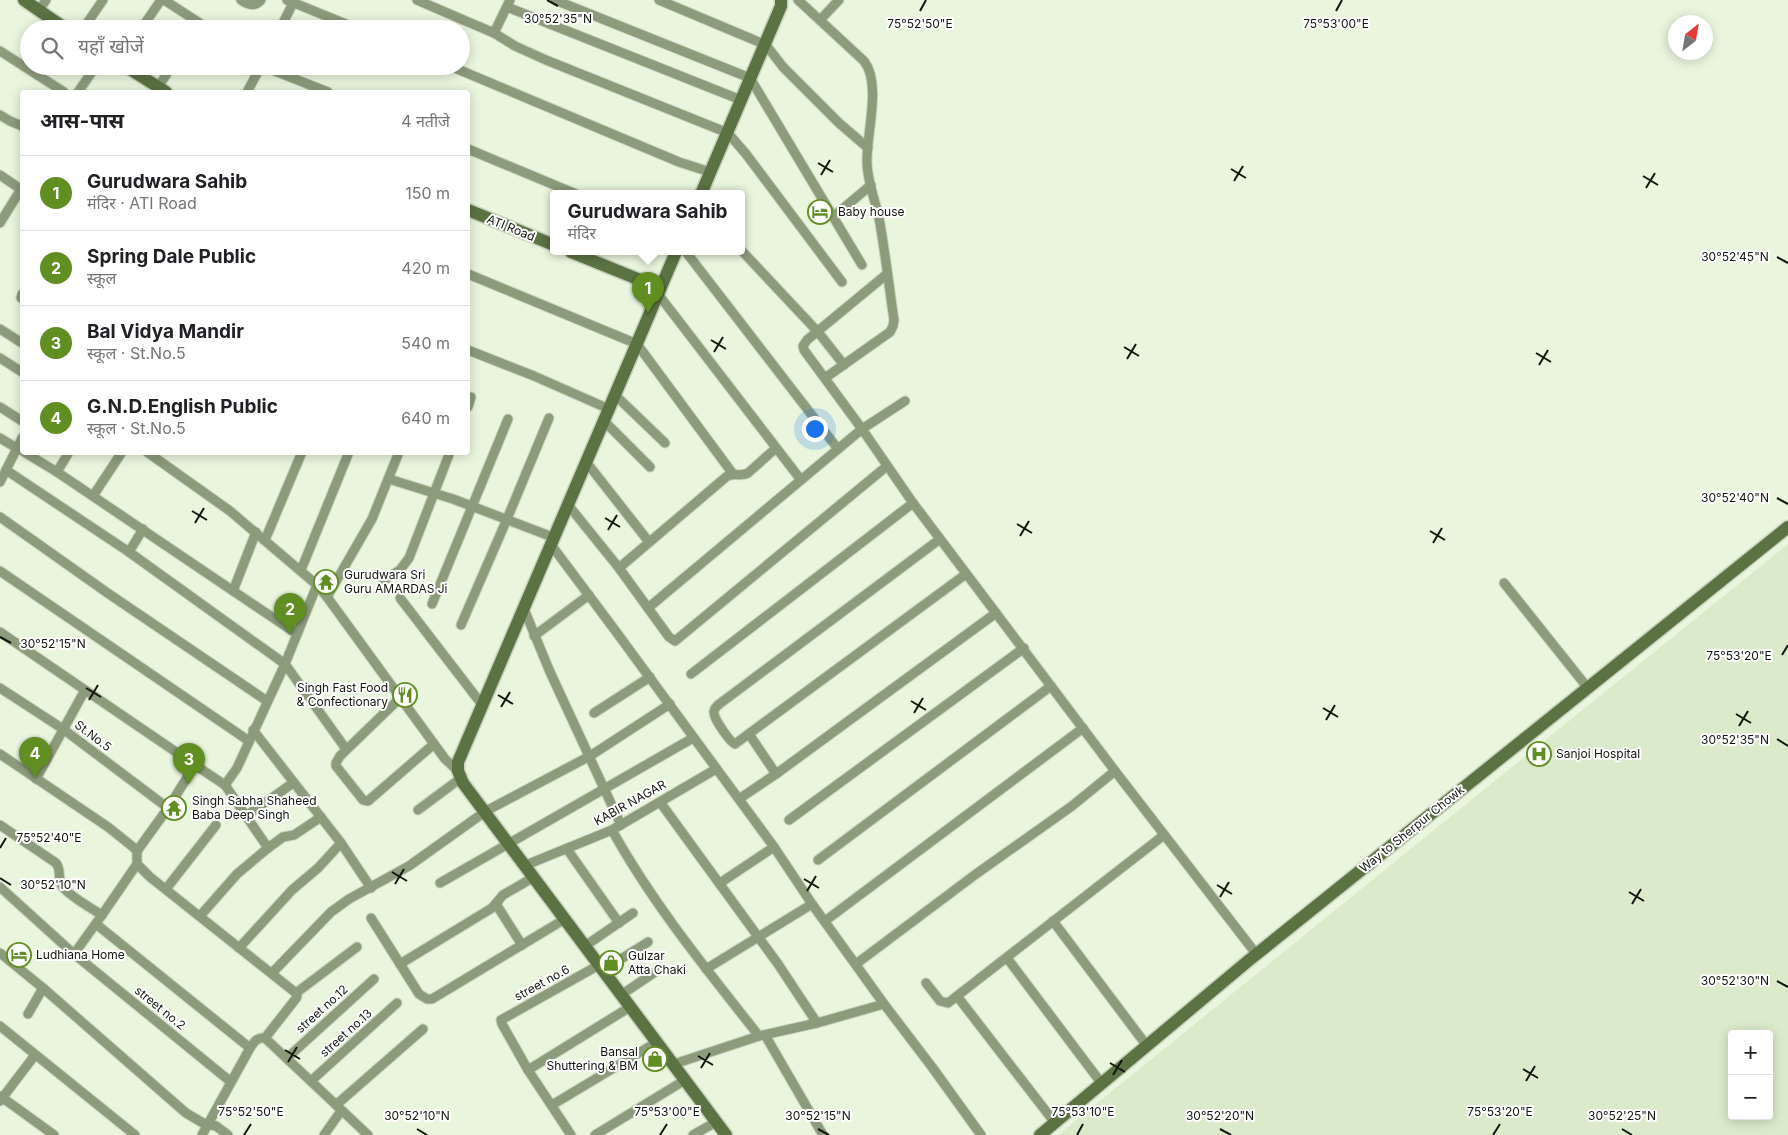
<!DOCTYPE html>
<html lang="hi">
<head>
<meta charset="utf-8">
<style>
  :root { --surface:#fff; --page:#f6f6f6; --text:#202124; --muted:#757577; --line:#e0e0e0; --accent:#618e21 }
  body { margin:0; font-family:Inter,"Noto Sans Devanagari",sans-serif; background:var(--page); color:var(--text) }
  .controls { position:absolute; right:15px; bottom:15px; display:grid; overflow:hidden; border-radius:5px; box-shadow:0 2px 12px #0003 }
  .controls button { width:45px; height:45px; display:grid; place-items:center; padding:0; border:0; border-bottom:1px solid var(--line); background:var(--surface); color:var(--text); font:25px sans-serif }
  .compass { position:absolute; left:1668px; top:15px; width:45px; height:45px; border-radius:50%; background:var(--surface); box-shadow:0 2px 12px #0003; rotate:31deg }
  .you { position:absolute; left:814px; top:428px; width:18px; height:18px; margin:-12px; border:4px solid #fff; border-radius:50%; background:#1a73e8; box-shadow:0 0 0 8px #1a73e833 }
  .badge { display:grid; place-items:center; width:32px; height:32px; border-radius:50%; background:var(--accent); color:#fff; font-size:16px; font-weight:700 }
  .pin { position:absolute; translate:-50% -41px; filter:drop-shadow(0 1px 2px #0008) }
  .pin::after { content:''; position:absolute; top:26px; width:18px; height:15px; background:inherit; clip-path:polygon(0 0,100% 0,50% 100%) }
  .popup { position:absolute; left:550px; top:190px; width:195px; height:65px; box-sizing:border-box; display:grid; place-content:center; border-radius:5px; background:var(--surface); filter:drop-shadow(0 1px 4px #0005); font-size:16px; white-space:nowrap; color:var(--muted) }
  .popup b { font-size:19px; color:var(--text) }
  .popup::after { content:''; position:absolute; left:50%; top:100%; margin-left:-10px; border:10px solid transparent; border-top-color:var(--surface) }
  .list { margin:0; padding:0; list-style:none }
  h2 { display:flex; justify-content:space-between; align-items:center; height:65px; margin:0; padding:0 20px; font-size:21px }
  h2 small { font-size:16px; font-weight:400; color:var(--muted) }
  .list li { display:grid; grid-template-columns:32px 1fr auto; gap:15px; align-items:center; box-sizing:border-box; height:75px; padding:0 20px; border-top:1px solid var(--line) }
  .list b { display:block; font-size:19px; white-space:nowrap }
  .list p { margin:0; font-size:16px; white-space:nowrap; color:var(--muted) }
  .list em { font-size:16px; font-style:normal; color:var(--muted) }
  .icon { flex:none; width:28px; height:28px; fill:none; stroke:currentColor; stroke-width:2; stroke-linecap:round; stroke-linejoin:round }
  .map { position:relative; flex:none; width:1788px; height:1135px; overflow:hidden }
  .search { position:absolute; background:var(--surface); box-shadow:0 2px 12px #0003; left:20px; top:20px; width:450px; height:55px; display:flex; align-items:center; gap:12px; box-sizing:border-box; padding:0 18px; border-radius:28px; color:var(--muted); font-size:19px }
  .panel { position:absolute; background:var(--surface); box-shadow:0 2px 12px #0003; left:20px; top:90px; width:450px; height:365px; border-radius:5px }
  .map>svg:first-child { display:block }
</style>
</head>
<body>
<div class="map">
<svg width="1788" height="1135" viewBox="0 0 1788 1135">
  <rect width="100%" height="100%" fill="#e9f5dd"/>
  <path fill="#daeacb" fill-rule="evenodd" d="M 1788,544 L 1788,1135 L 1058,1135 L 1418,843 ZM 1732,1034 L 1769,1034 L 1769,1116 L 1732,1116 Z"/>
  <g fill="none" stroke-linecap="round" stroke-linejoin="round">
    <defs>
      <g id="street">
        <polyline points="164,0 209,29"/>
        <path d="M 241,0 C 248,5 255,7 261,0"/>
        <polyline points="287,0 358,29"/>
        <polyline points="417,0 494,33 515,46 546,60 728,133 746,154 842,282"/>
        <polyline points="555,0 750,78 862,265"/>
        <polyline points="659,0 766,45 783,67 839,123 868,148"/>
        <path d="M 798,0 L 864,61 C 882,84 866,135 867,162 C 867,180 875,200 879,218 C 885,251 889,286 894,320 L 893,326 L 890,332 L 825,378"/>
        <polyline points="507,7 741,100"/>
        <polyline points="39,10 46,0"/>
        <polyline points="820,20 839,0"/>
        <polyline points="83,29 103,0"/>
        <polyline points="141,29 161,0"/>
        <polyline points="280,29 293,3"/>
        <polyline points="494,33 510,0"/>
        <polyline points="0,51 64,92"/>
        <polyline points="262,66 328,92"/>
        <polyline points="450,66 679,162 710,172"/>
        <polyline points="158,87 172,66"/>
        <polyline points="78,92 96,66"/>
        <polyline points="247,92 261,66"/>
        <polyline points="0,115 10,121 22,126"/>
        <polyline points="468,149 576,194"/>
        <polyline points="0,175 22,190"/>
        <polyline points="833,217 871,185"/>
        <polyline points="0,223 21,189"/>
        <polyline points="742,251 818,332 844,365"/>
        <polyline points="686,252 838,449"/>
        <polyline points="468,274 637,344 733,474"/>
        <polyline points="887,274 807,340 803,346 804,350 862,429 913,503 1115,771 1257,955"/>
        <polyline points="658,294 801,480"/>
        <polyline points="21,298 22,294"/>
        <polyline points="0,329 22,343"/>
        <polyline points="468,350 534,376 609,409"/>
        <polyline points="0,358 22,372"/>
        <polyline points="615,395 665,443"/>
        <polyline points="0,407 22,421"/>
        <polyline points="468,407 471,397"/>
        <polyline points="604,421 650,467"/>
        <polyline points="0,438 20,450"/>
        <polyline points="24,452 57,472 297,634"/>
        <polyline points="147,452 230,511 317,585 327,597 445,759 458,771"/>
        <polyline points="587,463 649,542"/>
        <polyline points="6,470 129,552 285,664 346,749"/>
        <polyline points="57,472 69,452"/>
        <polyline points="389,479 453,499 555,538"/>
        <polyline points="0,482 22,438"/>
        <polyline points="93,496 122,452"/>
        <polyline points="569,506 619,568 669,637 675,641 887,466"/>
        <polyline points="0,517 109,594 267,701"/>
        <path d="M 940,539 L 718,705 C 716,707 714,709 714,712 C 713,718 730,742 735,744 L 966,574"/>
        <polyline points="265,540 302,452"/>
        <polyline points="552,546 617,633 774,847 812,904 884,1004 932,1067 981,1135"/>
        <polyline points="129,552 143,529"/>
        <path d="M 619,568 L 726,477 C 733,472 741,477 748,473 L 776,448"/>
        <polyline points="301,570 349,452"/>
        <polyline points="0,571 249,741"/>
        <polyline points="384,580 400,570 409,558 450,452"/>
        <polyline points="1504,583 1587,687"/>
        <polyline points="233,591 256,532"/>
        <polyline points="327,597 372,519 399,452"/>
        <polyline points="400,598 483,706"/>
        <polyline points="432,604 508,419"/>
        <polyline points="648,608 862,429 905,401"/>
        <polyline points="524,609 550,672 621,825"/>
        <polyline points="461,625 507,519 549,418"/>
        <polyline points="0,632 195,765 168,808 137,851"/>
        <polyline points="534,636 589,595"/>
        <polyline points="691,674 913,503"/>
        <polyline points="0,688 63,729 168,808"/>
        <polyline points="401,697 340,756 336,763 336,766 363,800 368,801 434,744"/>
        <polyline points="594,713 650,677"/>
        <polyline points="749,734 776,774"/>
        <polyline points="0,754 108,827 133,847 137,851 137,864 150,877 296,993 297,997 294,1001 265,1038"/>
        <polyline points="195,765 225,785 237,768 285,664 317,585"/>
        <polyline points="36,779 85,690"/>
        <polyline points="225,785 268,848"/>
        <polyline points="739,799 776,774 996,613"/>
        <polyline points="660,802 778,964 817,1023"/>
        <polyline points="418,810 461,778"/>
        <polyline points="246,816 293,783"/>
        <polyline points="789,820 1024,648"/>
        <path d="M 0,825 L 56,863 C 62,871 57,878 62,886 C 69,896 91,908 102,915 L 74,954"/>
        <path d="M 612,830 C 653,904 707,970 759,1036"/>
        <polyline points="341,843 371,888"/>
        <polyline points="567,849 619,923"/>
        <polyline points="818,860 1051,686"/>
        <polyline points="526,865 612,830 716,769"/>
        <polyline points="440,883 693,738"/>
        <polyline points="720,883 774,847"/>
        <polyline points="0,887 74,954 231,1082"/>
        <polyline points="166,889 216,825"/>
        <polyline points="496,904 522,945"/>
        <polyline points="102,915 137,864"/>
        <polyline points="200,916 237,874 268,848 283,837 294,835 321,817"/>
        <polyline points="371,918 419,994 427,999 432,999 565,919"/>
        <polyline points="825,921 1083,728"/>
        <polyline points="1053,921 1147,1046"/>
        <polyline points="96,924 250,1048"/>
        <polyline points="585,946 633,913"/>
        <polyline points="239,948 292,890 318,868 341,843 253,730"/>
        <polyline points="0,953 43,988 186,1113 203,1123 216,1126 228,1135"/>
        <polyline points="1007,958 1102,1084"/>
        <polyline points="400,964 492,908 503,895 534,877"/>
        <polyline points="856,964 976,874 1072,806 1115,771"/>
        <polyline points="706,969 812,904"/>
        <polyline points="602,971 648,942"/>
        <polyline points="272,973 331,912 349,899 409,866 486,811 590,756 670,704"/>
        <polyline points="926,983 940,1001 948,1003 1164,835"/>
        <polyline points="296,993 357,947"/>
        <polyline points="621,995 661,968"/>
        <polyline points="957,996 1055,1123"/>
        <polyline points="28,1014 43,988"/>
        <polyline points="0,1026 135,1135"/>
        <polyline points="765,1035 823,1135"/>
        <polyline points="287,1058 374,979"/>
        <polyline points="674,1064 759,1036 817,1023 884,1004"/>
        <polyline points="528,1070 630,1007"/>
        <polyline points="311,1081 397,1003"/>
        <polyline points="0,1096 54,1135"/>
        <polyline points="0,1101 35,1055"/>
        <polyline points="336,1105 423,1029"/>
        <polyline points="552,1105 657,1042"/>
        <path d="M 202,1135 L 250,1048 C 254,1042 257,1037 265,1038 L 368,1135"/>
        <polyline points="324,1135 341,1111"/>
        <polyline points="571,1135 528,1070 502,1024 501,1020 599,965"/>
        <polyline points="595,1135 685,1080"/>
        <polyline points="693,1135 716,1122"/>
      </g>
      <g id="secondary">
        <polyline points="24,0 66,29"/>
        <polyline points="125,66 166,92"/>
        <polyline points="701,194 781,6 781,0"/>
        <polyline points="468,210 554,245"/>
        <polyline points="571,252 660,288"/>
        <polyline points="676,252 458,762 458,771 463,783 726,1135"/>
        <polyline points="1040,1135 1248,961 1788,527"/>
      </g>
    </defs>
    <use href="#street" stroke="#c7d1bc" stroke-width="11"/>
    <use href="#secondary" stroke="#c7d1bc" stroke-width="15"/>
    <use href="#street" stroke="#8b9b7b" stroke-width="9"/>
    <use href="#secondary" stroke="#5b7243" stroke-width="12"/>
  </g>
  <path fill="none" stroke="#12160e" stroke-width="2" d="M 547,0 L 558,6M 920,11 L 926,0M 1336,11 L 1342,0M 818,163 L 833,172M 1231,169 L 1246,178M 821,175 L 830,160M 1643,176 L 1658,185M 1234,181 L 1243,166M 1646,188 L 1655,173M 1777,257 L 1788,263M 711,340 L 726,349M 1124,347 L 1139,356M 714,352 L 723,337M 1536,353 L 1551,362M 1127,359 L 1136,344M 1539,365 L 1548,350M 1777,498 L 1788,504M 192,511 L 207,520M 605,518 L 620,527M 195,523 L 204,508M 1017,524 L 1032,533M 608,530 L 617,515M 1430,531 L 1445,540M 1020,536 L 1029,521M 1433,543 L 1442,528M 0,637 L 11,643M 1782,655 L 1788,645M 86,688 L 101,697M 498,695 L 513,704M 89,700 L 98,685M 911,701 L 926,710M 501,707 L 510,692M 1323,708 L 1338,717M 914,713 L 923,698M 1736,714 L 1751,723M 1326,720 L 1335,705M 1739,726 L 1748,711M 1777,739 L 1788,746M 0,848 L 6,838M 392,872 L 407,881M 0,878 L 11,885M 804,879 L 819,888M 395,884 L 404,869M 1217,885 L 1232,894M 807,891 L 816,876M 1629,892 L 1644,901M 1220,897 L 1229,882M 1632,904 L 1641,889M 1777,981 L 1788,987M 285,1050 L 300,1059M 698,1056 L 713,1065M 288,1062 L 297,1047M 1110,1063 L 1125,1072M 701,1068 L 710,1053M 1523,1069 L 1538,1078M 1113,1075 L 1122,1060M 1526,1081 L 1535,1066M 417,1129 L 427,1135M 818,1129 L 829,1135M 1220,1129 L 1231,1135M 1622,1129 L 1632,1135M 244,1135 L 251,1124M 660,1135 L 667,1124M 1077,1135 L 1083,1124M 1493,1135 L 1500,1124"/>
  <defs>
    <symbol id="hotel-ring" viewBox="-11 -11 22 22"><circle r="9.5" fill="#fff" stroke="#618e21" stroke-width="1.5"/><path d="M-6-4.5h1.5V1H6V5H4.5V3h-9V5H-6ZM-4 0a1.8 1.8 0 1 1 3.6 0ZM.5 0V-2.5h3Q6-2.5 6 0Z" fill="#618e21"/></symbol>
    <symbol id="temple-ring" viewBox="-11 -11 22 22"><circle r="9.5" fill="#fff" stroke="#618e21" stroke-width="1.5"/><path d="M0-6L5-2H3V0L6.5 2.5H4V6H1.5V3h-3V6H-4V2.5H-6.5L-3 0V-2H-5Z" fill="#618e21"/></symbol>
    <symbol id="restaurant-ring" viewBox="-11 -11 22 22"><circle r="9.5" fill="#fff" stroke="#618e21" stroke-width="1.5"/><path d="M-5-6h1v4h1v-4h1v4h1v-4h1v5L-1.5 .5V6h-2V.5L-5-1ZM5-6V6H3V1.5H1.5Q1.5-4 5-6Z" fill="#618e21"/></symbol>
    <symbol id="hospital-ring" viewBox="-11 -11 22 22"><circle r="9.5" fill="#fff" stroke="#618e21" stroke-width="1.5"/><path d="M-5-5h3v3.5h4V-5h3V5h-3V1.5h-4V5h-3Z" fill="#618e21"/></symbol>
    <symbol id="shop-ring" viewBox="-11 -11 22 22"><circle r="9.5" fill="#fff" stroke="#618e21" stroke-width="1.5"/><path d="M-5-2.5h2.3a2.7 3.5 0 0 1 5.4 0H5L5.5 6h-11ZM-1.5-2.5h3a1.5 2.3 0 0 0-3 0Z" fill="#618e21"/></symbol>
  </defs>
  <g fill-rule="evenodd">
    <use href="#hotel-ring" x="806" y="198" width="28" height="28"/>
    <use href="#temple-ring" x="312" y="568" width="28" height="28"/>
    <use href="#restaurant-ring" x="391" y="681" width="28" height="28"/>
    <use href="#hospital-ring" x="1525" y="740" width="28" height="28"/>
    <use href="#temple-ring" x="160" y="794" width="28" height="28"/>
    <use href="#hotel-ring" x="5" y="941" width="28" height="28"/>
    <use href="#shop-ring" x="597" y="949" width="28" height="28"/>
    <use href="#shop-ring" x="641" y="1045" width="28" height="28"/>
  </g>
  <g text-anchor="middle" stroke-width="4" stroke-linejoin="round" paint-order="stroke">
    <g font-size="12" fill="#12160e" stroke="#fff" text-anchor="start">
      <text x="838" y="216">Baby house</text>
      <text x="344" y="579">Gurudwara Sri<tspan x="344" dy="14">Guru AMARDAS Ji</tspan></text>
      <text x="388" y="692" text-anchor="end">Singh Fast Food<tspan x="388" dy="14">&amp; Confectionary</tspan></text>
      <text x="1556" y="758">Sanjoi Hospital</text>
      <text x="192" y="805">Singh Sabha Shaheed<tspan x="192" dy="14">Baba Deep Singh</tspan></text>
      <text x="36" y="959">Ludhiana Home</text>
      <text x="628" y="960">Gulzar<tspan x="628" dy="14">Atta Chaki</tspan></text>
      <text x="638" y="1056" text-anchor="end">Bansal<tspan x="638" dy="14">Shuttering &amp; BM</tspan></text>
    </g>
    <g font-size="12" fill="#12160e" stroke="#fff">
      <text transform="translate(511 228) rotate(22)" y="4">ATI Road</text>
      <text transform="translate(93 736) rotate(37)" y="4">St.No.5</text>
      <text transform="translate(630 803) rotate(-29)" y="4">KABIR NAGAR</text>
      <text transform="translate(1412 829) rotate(-39)" y="4">Way to Sherpur Chowk</text>
      <text transform="translate(542 983) rotate(-29)" y="4">street no.6</text>
      <text transform="translate(160 1008) rotate(39)" y="4">street no.2</text>
      <text transform="translate(322 1009) rotate(-42)" y="4">street no.12</text>
      <text transform="translate(346 1033) rotate(-42)" y="4">street no.13</text>
    </g>
  </g>
  <g font-size="12" text-anchor="middle" fill="#12160e" stroke="#fff" stroke-width="4" stroke-linejoin="round" paint-order="stroke">
    <text x="558" y="23">30°52'35"N</text>
    <text x="920" y="28">75°52'50"E</text>
    <text x="1336" y="28">75°53'00"E</text>
    <text x="1735" y="261">30°52'45"N</text>
    <text x="1735" y="502">30°52'40"N</text>
    <text x="53" y="648">30°52'15"N</text>
    <text x="1739" y="660">75°53'20"E</text>
    <text x="1735" y="744">30°52'35"N</text>
    <text x="49" y="842">75°52'40"E</text>
    <text x="53" y="889">30°52'10"N</text>
    <text x="1735" y="985">30°52'30"N</text>
    <text x="251" y="1116">75°52'50"E</text>
    <text x="667" y="1116">75°53'00"E</text>
    <text x="1083" y="1116">75°53'10"E</text>
    <text x="1500" y="1116">75°53'20"E</text>
    <text x="417" y="1120">30°52'10"N</text>
    <text x="818" y="1120">30°52'15"N</text>
    <text x="1220" y="1120">30°52'20"N</text>
    <text x="1622" y="1120">30°52'25"N</text>
  </g>
</svg>
<div class="controls">
<button>+</button>
<button>−</button>
</div>
<svg class="compass" viewBox="-18 -18 36 36"><path d="M0-13l5 13h-10z" fill="#e53935"/><path d="M0 13l5-13h-10z" fill="#757577"/></svg>
<div class="you"></div>
<div class="pin badge" style="left:648px;top:313px">1</div>
<div class="popup"><b>Gurudwara Sahib</b>मंदिर</div>
<div class="pin badge" style="left:290px;top:634px">2</div>
<div class="pin badge" style="left:189px;top:784px">3</div>
<div class="pin badge" style="left:35px;top:778px">4</div>
<div class="search"><svg class="icon" aria-label="search" viewBox="0 0 24 24"><circle cx="10" cy="10" r="6"/><path d="M15 15l6 6"/></svg>यहाँ खोजें</div>
<section class="panel">
<h2>आस-पास<small>4 नतीजे</small></h2>
<ul class="list">
<li><span class="badge">1</span><div><b>Gurudwara Sahib</b><p>मंदिर · ATI Road</p></div><em>150 m</em></li>
<li><span class="badge">2</span><div><b>Spring Dale Public</b><p>स्कूल</p></div><em>420 m</em></li>
<li><span class="badge">3</span><div><b>Bal Vidya Mandir</b><p>स्कूल · St.No.5</p></div><em>540 m</em></li>
<li><span class="badge">4</span><div><b>G.N.D.English Public</b><p>स्कूल · St.No.5</p></div><em>640 m</em></li>
</ul>
</section>
</div>
</body>
</html>
